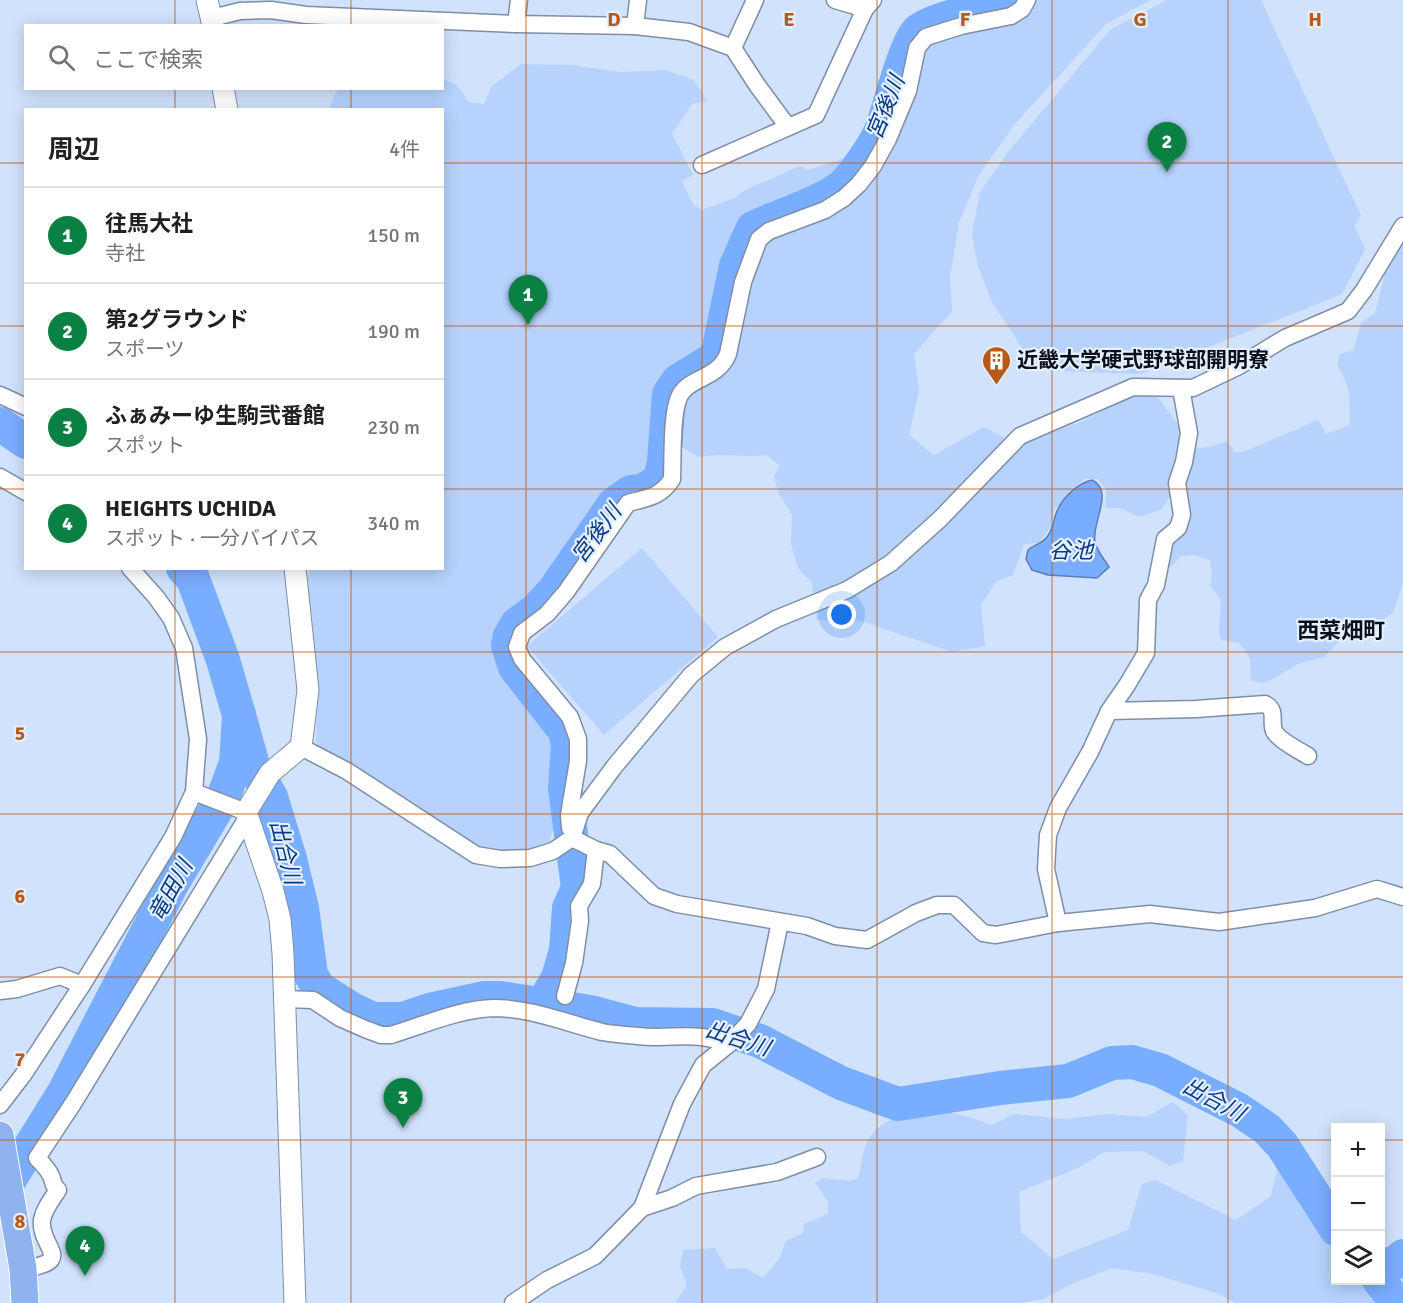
<!DOCTYPE html>
<html lang="ja">
<head>
<meta charset="utf-8">
<style>
  :root { --surface:#fff; --page:#f2f2f2; --text:#202124; --muted:#757577; --line:#e0e0e0; --accent:#0b8043 }
  body { margin:0; font-family:Signika,"Noto Sans JP",sans-serif; background:var(--page); color:var(--text) }
  .controls { position:absolute; right:18px; bottom:18px; display:grid; overflow:hidden; border-radius:0px; box-shadow:0 3px 15px #0003 }
  .controls button { width:54px; height:54px; display:grid; place-items:center; padding:0; border:0; border-bottom:2px solid var(--line); background:var(--surface); color:var(--text); font:30px sans-serif }
  .you { position:absolute; left:842px; top:615px; width:21px; height:21px; margin:-15px; border:4px solid #fff; border-radius:50%; background:#1a73e8; box-shadow:0 0 0 9px #1a73e833 }
  .badge { display:grid; place-items:center; width:39px; height:39px; border-radius:50%; background:var(--accent); color:#fff; font-size:20px; font-weight:700 }
  .pin { position:absolute; translate:-50% -50px; filter:drop-shadow(0 2px 3px #0008) }
  .pin::after { content:''; position:absolute; top:32px; width:21px; height:18px; background:inherit; clip-path:polygon(0 0,100% 0,50% 100%) }
  .list { margin:0; padding:0; list-style:none }
  h2 { display:flex; justify-content:space-between; align-items:center; height:78px; margin:0; padding:0 24px; font-size:26px }
  h2 small { font-size:20px; font-weight:400; color:var(--muted) }
  .list li { display:grid; grid-template-columns:39px 1fr auto; gap:18px; align-items:center; box-sizing:border-box; height:96px; padding:0 24px; border-top:2px solid var(--line) }
  .list b { display:block; font-size:22px; white-space:nowrap }
  .list p { margin:0; font-size:20px; white-space:nowrap; color:var(--muted) }
  .list em { font-size:20px; font-style:normal; color:var(--muted) }
  .icon { flex:none; width:33px; height:33px; fill:none; stroke:currentColor; stroke-width:2; stroke-linecap:round; stroke-linejoin:round }
  .map { position:relative; flex:none; width:1403px; height:1303px; overflow:hidden }
  .search { position:absolute; background:var(--surface); box-shadow:0 3px 15px #0003; left:24px; top:24px; width:420px; height:66px; display:flex; align-items:center; gap:15px; box-sizing:border-box; padding:0 21px; border-radius:0px; color:var(--muted); font-size:22px }
  .panel { position:absolute; background:var(--surface); box-shadow:0 3px 15px #0003; left:24px; top:108px; width:420px; height:462px; border-radius:0px }
  .map>svg:first-child { display:block }
</style>
</head>
<body>
<div class="map">
<svg width="1403" height="1303" viewBox="0 0 1403 1303">
  <rect width="100%" height="100%" fill="#d1e2fc"/>
  <g fill="#b6d2fd">
    <path d="M 1034,0 L 1151,0 L 1106,24 L 1014,125 L 978,177 L 959,222 L 950,277 L 952,311 L 914,354 L 919,391 L 909,435 L 934,455 L 984,427 L 1022,447 L 1030,440 L 1081,422 L 1137,393 L 1158,398 L 1178,424 L 1183,439 L 1170,496 L 1162,509 L 1139,517 L 1120,508 L 1106,508 L 1106,489 L 1098,479 L 1085,479 L 1071,489 L 1054,511 L 1050,528 L 1038,543 L 1024,544 L 1013,575 L 997,581 L 981,604 L 985,646 L 952,652 L 861,621 L 816,620 L 812,583 L 798,568 L 791,544 L 792,515 L 778,493 L 774,476 L 780,466 L 767,455 C 743,458 724,452 699,457 L 681,447 L 687,397 L 698,389 L 718,378 L 733,363 L 753,274 L 770,237 L 868,184 L 925,47 L 932,41 L 974,30 L 1013,25 L 1023,17 Z"/>
    <polygon points="1167,0 1261,0 1361,216 1357,223 1354,225 1365,249 1342,294 1141,374 1051,371 1044,369 1022,348 992,302 978,266 972,234 980,192 1008,152 1111,29"/>
    <path d="M 521,64 L 571,65 L 620,72 L 666,70 L 694,80 L 707,101 L 692,104 L 672,134 L 693,175 L 682,181 L 693,204 L 702,210 L 736,197 L 743,191 L 800,166 L 808,170 L 837,161 L 854,152 L 858,158 L 845,177 L 808,203 L 769,215 L 750,226 L 734,262 L 715,348 L 711,356 L 681,374 L 667,386 L 661,417 L 661,459 L 657,477 L 652,483 L 629,488 L 615,497 L 567,566 L 537,604 L 510,624 L 502,645 L 510,664 L 561,731 L 564,753 L 559,776 L 561,796 L 559,813 L 549,842 L 529,849 L 493,851 L 467,842 L 322,750 L 316,742 L 317,698 L 314,636 L 307,581 L 310,569 L 442,568 L 442,110 L 331,109 L 331,103 L 338,89 L 442,88 L 443,79 C 456,83 463,90 468,102 L 484,104 L 492,86 Z"/>
    <path d="M 1403,240 L 1403,583 L 1393,613 L 1373,626 L 1353,633 L 1336,644 L 1325,657 L 1302,662 L 1265,683 L 1251,681 L 1250,659 L 1240,643 L 1221,640 L 1219,631 L 1221,599 L 1210,586 L 1212,575 L 1210,560 L 1195,555 L 1181,556 L 1172,566 L 1168,567 L 1166,560 L 1173,545 L 1187,529 L 1190,508 L 1185,493 L 1186,477 L 1195,448 L 1210,447 L 1227,441 L 1235,452 L 1243,452 L 1318,420 L 1326,434 L 1350,425 C 1349,400 1352,387 1337,366 L 1340,354 L 1354,350 L 1361,323 L 1375,313 L 1388,262 Z"/>
    <polygon points="642,548 718,637 604,735 527,646"/>
    <path d="M 1172,1102 L 1188,1115 L 1183,1161 L 1170,1166 L 1143,1151 L 1104,1152 L 1080,1167 L 1019,1192 L 1021,1232 L 1053,1259 L 1128,1230 L 1142,1184 L 1155,1180 L 1236,1220 L 1271,1196 L 1279,1162 L 1335,1240 L 1336,1280 L 1368,1281 L 1387,1303 L 1235,1303 L 1217,1293 L 1152,1274 L 1112,1268 L 1073,1283 L 1044,1299 L 1019,1303 L 675,1303 L 687,1285 L 680,1266 L 683,1250 L 715,1248 L 727,1269 L 745,1268 L 763,1278 L 779,1259 L 786,1241 L 803,1233 L 804,1224 L 828,1214 L 828,1201 L 815,1183 L 822,1178 L 850,1181 L 858,1179 C 861,1169 863,1147 869,1138 C 897,1100 954,1109 991,1125 L 1015,1114 L 1065,1119 L 1108,1114 L 1147,1117 Z"/>
  </g>
  <path fill="#79adfd" stroke="#587eb9" stroke-width="1.5" d="M 1092,480 C 1115,491 1091,523 1095,542 C 1097,551 1104,559 1109,567 L 1097,578 L 1048,575 L 1032,570 L 1026,559 L 1028,550 C 1034,545 1043,543 1047,537 C 1054,528 1053,520 1057,511 C 1063,497 1078,483 1092,480 Z"/>
  <g fill="none" stroke-linecap="round" stroke-linejoin="round">
    <g stroke="#79adfd" stroke-width="34">
      <polyline points="0,424 26,442"/>
      <polyline points="239,715 253,765 271,797 290,859 302,908 311,975 319,988 352,1009 373,1019 403,1019 433,1009 484,998 500,998 590,1012 635,1024 712,1025 760,1041 841,1083 898,1104 1000,1088 1068,1081 1112,1063 1132,1062 1160,1070 1239,1110 1267,1129 1282,1145 1336,1229"/>
      <path d="M 542,1005 L 558,978 L 566,950 L 569,908 L 578,888 L 565,788 L 568,745 L 565,731 L 515,667 L 508,645 L 510,636 L 517,624 L 535,611 L 553,592 L 614,504 L 631,492 L 642,491 L 657,482 L 661,475 L 664,462 L 669,394 L 678,381 L 717,357 L 736,266 L 753,228 C 778,216 819,204 840,188 C 853,178 876,143 882,128 C 889,109 906,39 919,30 C 944,14 979,11 1008,9 L 1016,0"/>
      <polyline points="0,1195 63,1094 172,884 223,798 236,763 239,715 223,660 193,579 183,568"/>
      <polyline points="1380,1265 1395,1263 1403,1256"/>
      <polyline points="1379,1280 1397,1303"/>
    </g>
    <defs>
      <g id="minor">
        <polyline points="835,0 865,9"/>
        <polyline points="212,18 240,11 271,10 306,15 516,24 635,26 689,32 733,48 757,85 788,127"/>
        <polyline points="516,24 519,0"/>
        <polyline points="635,26 638,0"/>
        <polyline points="733,48 755,0"/>
        <polyline points="702,165 816,115 865,9 873,0"/>
        <polyline points="0,395 26,407"/>
        <polyline points="0,477 26,492"/>
        <path d="M 1109,711 L 1196,709 L 1265,704 C 1279,711 1268,725 1276,734 C 1283,743 1299,750 1308,756"/>
        <polyline points="301,747 347,771 476,855 500,859 530,858 553,851 572,838 580,813 614,767 691,675 725,647 776,619 847,590 891,563 940,519 1020,436 1133,387 1193,388 1239,366 1285,338 1348,311 1364,290 1403,226"/>
        <polyline points="194,792 246,812"/>
        <path d="M 570,828 L 569,815 L 578,761 L 578,739 L 570,717 L 522,659 L 517,647 L 522,633 L 547,614 L 566,592 L 628,503 C 647,498 661,497 672,479 C 673,459 671,412 680,395 C 690,377 718,379 728,354 L 743,282 L 759,239 L 769,231 L 825,210 L 844,198 L 859,184 L 873,166 L 888,139 L 908,91 L 917,48 L 926,37 L 961,26 L 1011,16 L 1022,9 L 1027,0"/>
        <polyline points="572,838 596,850 610,854 654,896 677,904 807,926 835,936 867,940 916,913 937,905 954,905 983,933 996,935 1058,923 1150,914 1219,922 1315,908 1377,889 1403,897"/>
        <polyline points="1058,923 1046,869 1048,835 1058,808 1090,752 1109,711 1127,685 1146,653 1148,600 1156,585 1165,539 1178,528 1182,515 1177,483 1184,462 1189,433 1181,388"/>
        <polyline points="0,991 17,989 60,976 82,985"/>
        <polyline points="565,996 574,963 580,921 579,906 592,884 596,850"/>
        <path d="M 285,999 L 313,1000 L 340,1018 L 365,1029 L 381,1035 L 391,1035 C 424,1025 459,1009 494,1008 C 531,1008 566,1023 602,1032 C 613,1034 626,1035 638,1036 C 673,1040 693,1030 729,1044"/>
        <polyline points="0,1105 23,1075 82,985 173,837 194,792 198,739 184,648 171,618 156,597 130,568"/>
        <polyline points="642,1208 672,1198 696,1186 777,1172 817,1157"/>
        <path d="M 23,1269 C 77,1261 39,1248 42,1220 C 44,1209 52,1199 58,1190 C 52,1185 54,1182 51,1176 C 48,1169 42,1163 37,1158 L 74,1102 L 247,818"/>
        <polyline points="513,1303 547,1280 595,1256 642,1208 682,1104 703,1065 729,1044 748,1024 766,989 780,922"/>
      </g>
      <g id="tertiary">
        <polyline points="207,0 213,26"/>
        <polyline points="223,88 227,110"/>
        <polyline points="295,568 308,690 301,747 270,773 246,812 273,891 280,919 283,953 295,1303"/>
      </g>
      <polyline id="trunk" points="0,1135 23,1269 25,1303"/>
    </defs>
    <use href="#minor" stroke="#7e8ea6" stroke-width="19"/>
    <use href="#tertiary" stroke="#7e8ea6" stroke-width="23"/>
    <use href="#trunk" stroke="#fff" stroke-width="29"/>
    <use href="#minor" stroke="#fff" stroke-width="16"/>
    <use href="#tertiary" stroke="#fff" stroke-width="21"/>
    <use href="#trunk" stroke="#8eb3ee" stroke-width="27"/>
  </g>
  <path fill="none" stroke="#b95917" stroke-width="1.5" stroke-opacity="0.55" d="M 175,0 L 175,26M 351,0 L 351,26M 526,0 L 526,1303M 702,0 L 702,1303M 877,0 L 877,1303M 1052,0 L 1052,1303M 1228,0 L 1228,1303M 175,88 L 175,110M 351,88 L 351,110M 0,163 L 26,163M 442,163 L 1403,163M 0,326 L 26,326M 442,326 L 1403,326M 0,489 L 26,489M 442,489 L 1403,489M 175,568 L 175,1303M 351,568 L 351,1303M 0,652 L 1403,652M 0,814 L 1403,814M 0,977 L 1403,977M 0,1140 L 1336,1140M 1380,1140 L 1403,1140"/>
  <defs>
    <symbol id="building-pin" viewBox="-11 -11 22 30"><path d="M0 17L-7.5 6A9.5 9.5 0 1 1 7.5 6Z" fill="#b95917" stroke="#e4efff"/><path d="M-4-6H4V6H1V3H-1V6H-4ZM-2.5-4.3h1.7v1.8h-1.7ZM.8-4.3h1.7v1.8H.8ZM-2.5-1h1.7V.8h-1.7ZM.8-1h1.7V.8H.8Z" fill="#fff"/></symbol>
  </defs>
  <g fill-rule="evenodd">
    <use href="#building-pin" x="980" y="344" width="33" height="45"/>
  </g>
  <g text-anchor="middle" stroke-width="4.5" stroke-linejoin="round" paint-order="stroke">
    <g font-size="21" font-weight="bold" fill="#0a1019" stroke="#e4efff" text-anchor="start">
      <text x="1017" y="367">近畿大学硬式野球部開明寮</text>
    </g>
    <g font-size="22" font-style="italic" fill="#08387d" stroke="#e4efff">
      <text transform="translate(885 107) rotate(-68)" y="8">宮後川</text>
      <text transform="translate(596 533) rotate(-53)" y="8">宮後川</text>
      <text x="1071" y="558">谷池</text>
      <text transform="translate(286 852) rotate(76)" y="8">出合川</text>
      <text transform="translate(170 890) rotate(-61)" y="8">竜田川</text>
      <text transform="translate(738 1038) rotate(18)" y="8">出合川</text>
      <text transform="translate(1214 1099) rotate(28)" y="8">出合川</text>
    </g>
    <g font-size="22" font-weight="bold" fill="#0a1019" stroke="#e4efff">
      <text x="1341" y="638">西菜畑町</text>
    </g>
  </g>
  <g font-size="20" text-anchor="middle" font-weight="bold" fill="#b95917" stroke="#e4efff" stroke-width="4.5" stroke-linejoin="round" paint-order="stroke">
    <text x="614" y="26">D</text>
    <text x="789" y="26">E</text>
    <text x="965" y="26">F</text>
    <text x="1140" y="26">G</text>
    <text x="1315" y="26">H</text>
    <text x="20" y="740">5</text>
    <text x="20" y="903">6</text>
    <text x="20" y="1066">7</text>
    <text x="20" y="1228">8</text>
  </g>
</svg>
<div class="controls">
<button>+</button>
<button>−</button>
<button><svg class="icon" aria-label="layers" viewBox="0 0 24 24"><path d="M12 4l9 5-9 5-9-5zM3 14l9 5 9-5"/></svg></button>
</div>
<div class="you"></div>
<div class="pin badge" style="left:528px;top:325px">1</div>
<div class="pin badge" style="left:1167px;top:172px">2</div>
<div class="pin badge" style="left:403px;top:1128px">3</div>
<div class="pin badge" style="left:85px;top:1276px">4</div>
<div class="search"><svg class="icon" aria-label="search" viewBox="0 0 24 24"><circle cx="10" cy="10" r="6"/><path d="M15 15l6 6"/></svg>ここで検索</div>
<section class="panel">
<h2>周辺<small>4件</small></h2>
<ul class="list">
<li><span class="badge">1</span><div><b>往馬大社</b><p>寺社</p></div><em>150 m</em></li>
<li><span class="badge">2</span><div><b>第2グラウンド</b><p>スポーツ</p></div><em>190 m</em></li>
<li><span class="badge">3</span><div><b>ふぁみーゆ生駒弐番館</b><p>スポット</p></div><em>230 m</em></li>
<li><span class="badge">4</span><div><b>HEIGHTS UCHIDA</b><p>スポット · 一分バイパス</p></div><em>340 m</em></li>
</ul>
</section>
</div>
</body>
</html>
